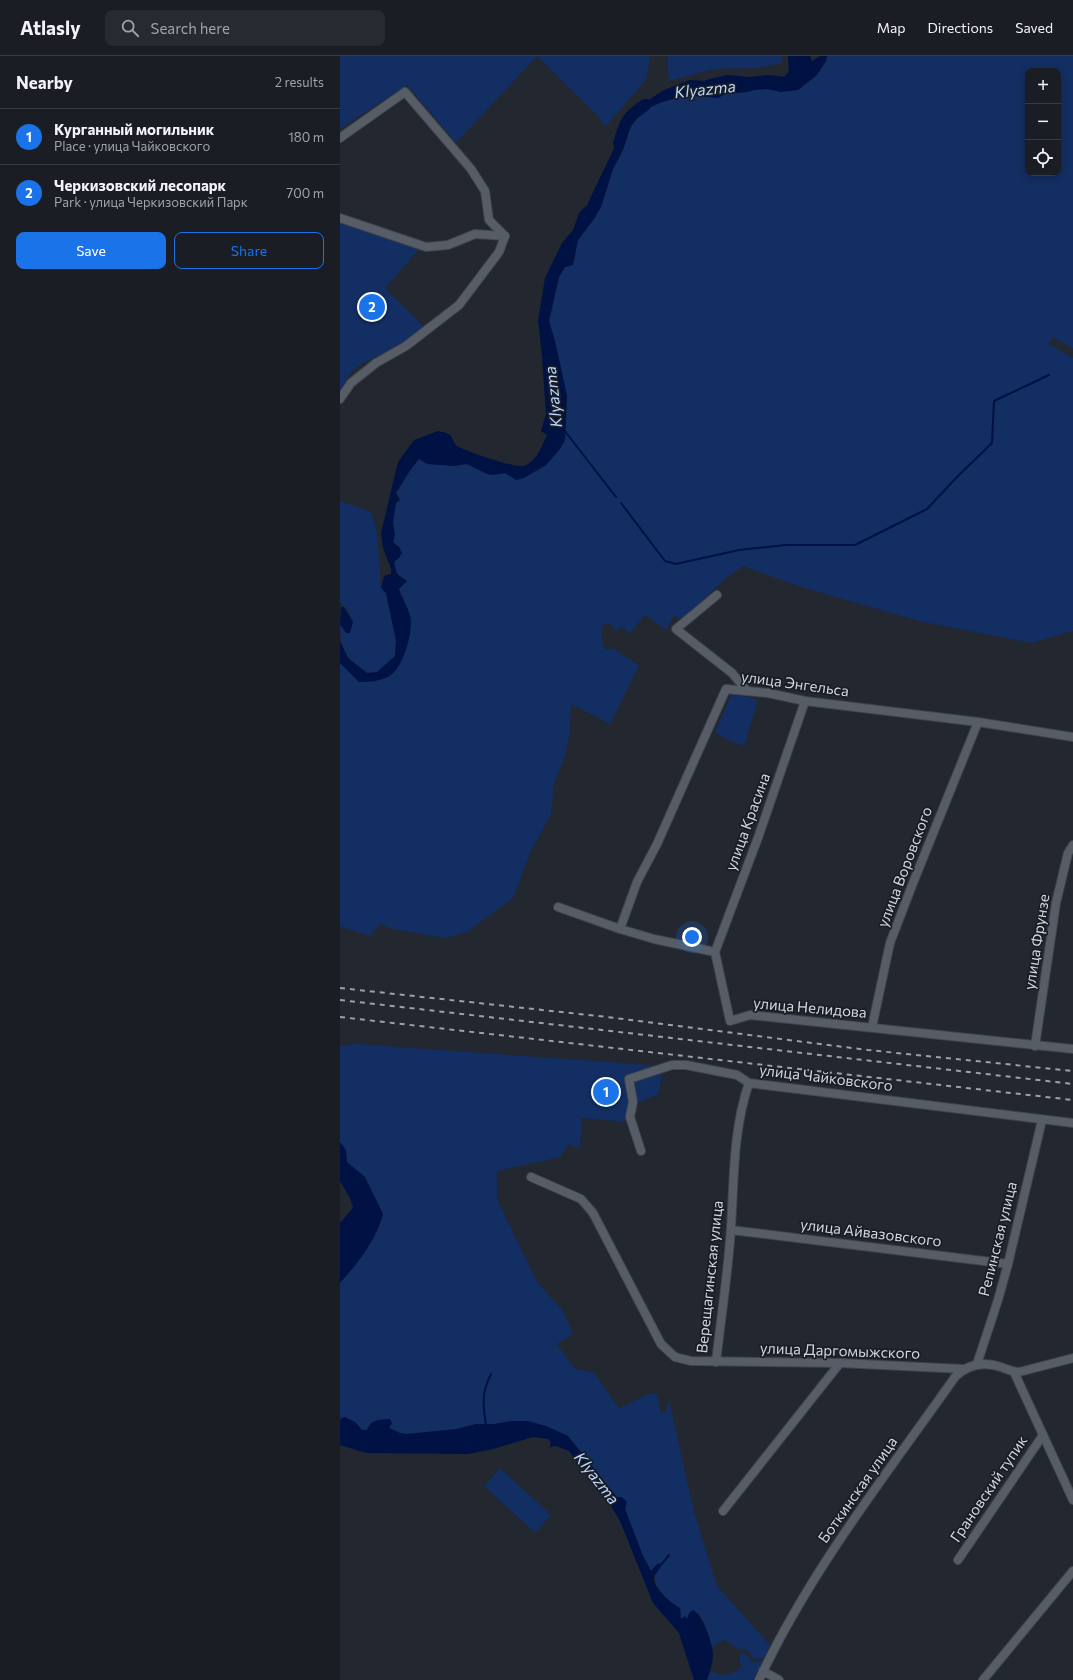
<!DOCTYPE html>
<html lang="en">
<head>
<meta charset="utf-8">
<style>
  :root { --surface:#1a1d24; --page:#272a31; --text:#f1f3f6; --muted:#9fa2a6; --line:#383b41; --accent:#1a73e8 }
  body { margin:0; font-family:Commissioner,sans-serif; background:var(--page); color:var(--text) }
  .controls { position:absolute; right:12px; top:12px; display:grid; overflow:hidden; border-radius:8px; box-shadow:0 2px 10px #0003 }
  .controls button { width:36px; height:36px; display:grid; place-items:center; padding:0; border:0; border-bottom:1px solid var(--line); background:var(--surface); color:var(--text); font:20px sans-serif }
  .you { position:absolute; left:352px; top:881px; width:14px; height:14px; margin:-10px; border:3px solid #fff; border-radius:50%; background:#1a73e8; box-shadow:0 0 0 6px #1a73e833 }
  .badge { display:grid; place-items:center; width:26px; height:26px; border-radius:50%; background:var(--accent); color:#fff; font-size:13px; font-weight:700 }
  .pin { position:absolute; translate:-50% -50%; border:2px solid #fff; box-shadow:0 1px 4px #0006 }
  .list { margin:0; padding:0; list-style:none }
  h2 { display:flex; justify-content:space-between; align-items:center; height:52px; margin:0; padding:0 16px; font-size:17px }
  h2 small { font-size:13px; font-weight:400; color:var(--muted) }
  .list li { display:grid; grid-template-columns:26px 1fr auto; gap:12px; align-items:center; box-sizing:border-box; height:56px; padding:0 16px; border-top:1px solid var(--line) }
  .list b { display:block; font-size:15px; white-space:nowrap }
  .list p { margin:0; font-size:13px; white-space:nowrap; color:var(--muted) }
  .list em { font-size:13px; font-style:normal; color:var(--muted) }
  .actions { display:flex; gap:8px; padding:12px 16px }
  .actions a { flex:1; padding:9px 0; border:1px solid var(--accent); border-radius:8px; text-align:center; font-size:14px; color:var(--accent) }
  .actions .main { background:var(--accent); color:#fff }
  .icon { flex:none; width:22px; height:22px; fill:none; stroke:currentColor; stroke-width:2; stroke-linecap:round; stroke-linejoin:round }
  .map { position:relative; flex:none; width:733px; height:1624px; overflow:hidden }
  header { display:flex; align-items:center; gap:24px; box-sizing:border-box; height:56px; padding:0 20px; background:var(--surface); border-bottom:1px solid var(--line) }
  header strong { font-size:19px }
  nav { display:flex; gap:22px; margin-inline-start:auto; font-size:14px }
  .search { width:280px; height:36px; background:var(--page); display:flex; align-items:center; gap:10px; box-sizing:border-box; padding:0 14px; border-radius:8px; color:var(--muted); font-size:15px }
  main { display:flex }
  aside { flex:1; background:var(--surface) }
  .map>svg:first-child { display:block }
</style>
</head>
<body>
<header>
<strong>Atlasly</strong>
<div class="search"><svg class="icon" aria-label="search" viewBox="0 0 24 24"><circle cx="10" cy="10" r="6"/><path d="M15 15l6 6"/></svg>Search here</div>
<nav><a>Map</a><a>Directions</a><a>Saved</a></nav>
</header>
<main>
<aside>
<h2>Nearby<small>2 results</small></h2>
<ul class="list">
<li><span class="badge">1</span><div><b>Курганный могильник</b><p>Place · улица Чайковского</p></div><em>180 m</em></li>
<li><span class="badge">2</span><div><b>Черкизовский лесопарк</b><p>Park · улица Черкизовский Парк</p></div><em>700 m</em></li>
</ul>
<div class="actions"><a class="main">Save</a><a>Share</a></div>
</aside>
<div class="map">
<svg width="733" height="1624" viewBox="0 0 733 1624">
  <rect width="100%" height="100%" fill="#222730"/>
  <g fill="#132e62" fill-rule="evenodd">
    <polygon points="0,0 310,0 306,24 265,71 258,60 197,0 116,87 67,29 0,73"/>
    <polygon points="327,0 442,0 442,7 419,12 374,13 329,25"/>
    <path d="M 487,0 L 733,0 L 733,293 L 713,281 L 709,288 L 733,302 L 733,575 L 691,587 L 583,566 L 461,531 L 403,510 L 385,523 L 342,564 L 334,559 L 326,574 L 305,559 L 289,578 L 287,575 L 280,571 L 276,575 L 269,567 L 261,570 L 263,590 L 266,594 L 272,592 L 299,609 L 270,668 L 231,648 L 230,675 L 225,700 L 214,727 L 211,758 L 190,797 L 173,842 L 127,876 L 104,882 L 53,873 L 40,868 L 30,880 L 4,872 L 0,869 L 0,607 L 19,626 L 34,626 L 52,618 L 70,560 L 59,533 L 65,527 L 66,524 C 50,517 54,504 59,491 L 53,486 C 56,478 53,474 53,467 C 53,458 56,448 59,441 L 56,438 L 69,416 L 79,402 L 114,410 L 127,408 L 147,418 L 153,419 L 165,417 L 184,422 L 206,409 L 220,393 L 225,384 L 227,340 L 215,285 L 209,266 L 219,221 L 225,211 L 233,209 L 238,184 L 254,163 L 261,151 L 273,113 L 283,94 L 290,71 L 304,54 L 322,46 L 347,39 L 378,42 L 385,38 L 407,36 L 414,34 L 427,33 L 441,36 L 458,34 L 477,19 L 486,5 ZM 688,15 L 718,15 L 718,117 L 688,117 Z"/>
    <polygon points="0,160 81,191 45,232 84,271 63,288 23,307 12,315 0,335"/>
    <path d="M 0,445 L 31,456 L 37,476 L 41,532 L 46,537 L 56,585 L 55,601 L 37,616 L 27,617 C 6,600 0,596 0,568 L 6,577 L 11,571 L 13,566 L 8,554 L 0,547 Z"/>
    <polygon points="392,637 418,644 404,690 383,682 382,680 375,676"/>
    <path d="M 18,988 L 323,1010 L 319,1038 L 292,1049 L 287,1066 L 242,1062 L 240,1093 L 229,1088 L 220,1101 L 157,1115 L 157,1143 L 197,1226 L 223,1255 L 233,1278 L 217,1288 L 234,1312 L 254,1317 L 279,1352 L 311,1337 L 317,1338 L 321,1358 L 326,1355 L 329,1344 L 354,1456 L 377,1530 L 430,1589 L 424,1602 L 413,1603 L 407,1593 L 398,1593 L 384,1584 L 371,1592 L 364,1566 L 358,1556 L 347,1564 L 341,1563 L 340,1552 C 329,1546 307,1527 318,1515 L 312,1516 L 303,1500 L 285,1453 L 228,1380 L 171,1365 L 154,1368 L 136,1368 L 117,1373 L 67,1378 L 60,1377 L 49,1371 L 52,1367 L 27,1374 L 22,1374 C 17,1368 10,1361 1,1362 L 0,1366 L 0,1227 C 18,1207 36,1184 43,1158 L 25,1121 L 7,1106 L 6,1094 L 0,1086 L 0,990 Z"/>
    <polygon points="160,1412 211,1459 195,1477 144,1430"/>
    <path d="M 399,1598 L 406,1598 L 413,1607 L 423,1604 L 413,1624 L 367,1624 L 370,1615 C 381,1620 392,1621 401,1611 Z"/>
  </g>
  <g fill="#001243">
    <path d="M 448,0 L 470,0 L 472,5 L 480,0 L 487,0 L 486,5 L 477,19 L 458,34 L 441,36 L 427,33 L 414,34 L 407,36 L 385,38 L 378,42 L 347,39 L 322,46 L 304,54 L 290,71 L 283,94 L 273,113 L 261,151 L 254,163 L 238,184 L 233,209 L 225,211 L 219,221 L 209,265 L 215,285 L 227,340 L 225,384 L 220,393 L 206,409 L 184,422 L 176,424 L 165,417 L 153,419 L 147,418 L 127,408 L 114,410 L 87,408 L 79,403 L 69,416 L 56,437 L 60,444 L 56,447 L 53,467 L 55,479 L 53,486 L 59,491 L 62,497 L 59,502 L 54,506 L 57,518 L 67,525 L 59,533 C 62,542 67,550 70,559 C 74,573 64,610 51,619 C 42,625 30,626 19,626 L 0,607 L 0,585 L 8,602 L 27,617 L 37,616 L 55,600 L 56,585 L 46,537 L 41,532 L 44,520 L 51,518 L 51,513 L 43,492 L 41,477 L 58,406 L 74,384 L 98,375 C 101,376 107,376 110,379 C 113,381 113,386 116,389 C 123,395 176,412 183,410 C 196,407 202,390 207,379 L 201,375 L 206,358 L 202,300 L 198,265 L 205,222 L 222,187 L 233,174 L 239,157 L 247,149 L 288,63 L 301,49 L 324,34 L 350,24 L 363,25 L 386,19 L 410,21 L 430,19 L 444,21 L 449,15 Z"/>
    <polygon points="1,551 4,551 13,566 10,577 6,577 0,568"/>
    <path d="M 0,1086 L 6,1094 L 7,1106 L 25,1121 L 43,1158 C 36,1184 18,1207 0,1227 L 0,1167 L 13,1152 L 10,1142 L 0,1125 Z"/>
    <path d="M 5,1361 L 15,1366 L 22,1374 L 27,1374 C 31,1363 39,1364 50,1363 L 52,1367 L 49,1372 L 60,1377 L 67,1378 L 117,1373 L 136,1368 L 154,1368 L 171,1365 L 188,1365 L 206,1370 L 228,1380 L 277,1441 L 282,1441 L 287,1446 L 285,1453 L 303,1500 L 311,1515 L 314,1511 L 319,1507 L 321,1510 C 319,1514 315,1518 314,1521 C 312,1531 332,1548 340,1552 L 341,1563 L 345,1560 L 347,1563 L 349,1557 L 353,1554 C 363,1559 373,1588 373,1599 C 373,1607 370,1616 367,1624 L 354,1624 L 339,1577 L 313,1547 L 280,1465 L 265,1440 L 259,1435 L 259,1433 L 248,1416 L 238,1407 L 229,1395 L 216,1390 L 210,1391 L 211,1386 L 208,1383 L 193,1381 L 153,1393 L 128,1398 L 26,1397 L 0,1389 L 0,1366 L 1,1362 Z"/>
  </g>
  <g fill="none" stroke-linecap="round" stroke-linejoin="round">
    <g stroke="#001243" stroke-width="2">
      <polyline points="224,374 276,441"/>
      <polyline points="281,447 325,505 336,508 399,494 446,489 515,489 587,453 616,422 652,387 654,345 709,319"/>
      <path d="M 146,1369 C 143,1349 141,1338 151,1318"/>
      <polyline points="320,1510 329,1499"/>
    </g>
    <path stroke="#001243" stroke-width="12" d="M 279,87 C 286,65 286,62 305,49"/>
    <defs>
      <g id="minor">
        <polyline points="0,82 65,36 131,113 145,135 149,164 165,180 159,196 119,249 66,290 36,307 11,327 0,343"/>
        <polyline points="0,162 86,191 108,189 135,178 165,180"/>
        <polyline points="377,539 336,573 392,617 407,635"/>
        <polyline points="218,851 280,873 314,883 375,896 390,965 410,959 733,993"/>
        <polyline points="280,873 297,826 317,788 386,633 428,637 465,645 638,666 733,681"/>
        <polyline points="375,896 419,779 465,645"/>
        <polyline points="532,971 550,887 573,827 638,666"/>
        <polyline points="695,990 716,847 728,797 733,789"/>
        <polyline points="301,1095 290,1061 293,1046 289,1023 332,1009 346,1009 397,1019 409,1027 733,1067"/>
        <polyline points="191,1121 241,1143 253,1157 321,1288 335,1301 351,1305 500,1307 623,1313"/>
        <polyline points="391,1174 668,1208"/>
        <path d="M 376,1306 C 381,1262 388,1217 391,1172 C 394,1124 393,1073 409,1027"/>
        <polyline points="637,1308 658,1244 668,1208 702,1064"/>
        <polyline points="674,1316 733,1444"/>
        <polyline points="383,1455 500,1307"/>
        <polyline points="618,1504 703,1379"/>
        <polyline points="423,1615 439,1624"/>
        <path d="M 419,1624 C 470,1515 546,1419 615,1321 C 628,1308 643,1305 661,1311 C 667,1313 672,1316 679,1316 L 733,1302"/>
        <polyline points="643,1624 733,1515"/>
      </g>
    </defs>
    <use href="#minor" stroke="#40434a" stroke-width="10"/>
    <use href="#minor" stroke="#575d66" stroke-width="8"/>
    <g stroke="#9ea1a8" stroke-width="2" stroke-dasharray="5 5" stroke-linecap="butt">
      <polyline points="0,932 267,961 528,994 733,1015"/>
      <polyline points="0,944 733,1028"/>
      <polyline points="0,961 733,1044"/>
    </g>
  </g>
  <g text-anchor="middle" stroke-width="3.5" stroke-linejoin="round" paint-order="stroke">
    <g font-size="15" fill="#d3d6dc" stroke="#191e26">
      <text transform="translate(455 628) rotate(8)" y="5">улица Энгельса</text>
      <text transform="translate(408 766) rotate(-70)" y="5">улица Красина</text>
      <text transform="translate(565 811) rotate(-69)" y="5">улица Воровского</text>
      <text transform="translate(697 886) rotate(-81)" y="5">улица Фрунзе</text>
      <text transform="translate(470 952) rotate(5)" y="5">улица Нелидова</text>
      <text transform="translate(486 1022) rotate(7)" y="5">улица Чайковского</text>
      <text transform="translate(531 1177) rotate(7)" y="5">улица Айвазовского</text>
      <text transform="translate(658 1183) rotate(-76)" y="5">Репинская улица</text>
      <text transform="translate(370 1221) rotate(-84)" y="5">Верещагинская улица</text>
      <text transform="translate(500 1295) rotate(2)" y="5">улица Даргомыжского</text>
      <text transform="translate(649 1433) rotate(-56)" y="5">Грановский тупик</text>
      <text transform="translate(518 1434) rotate(-55)" y="5">Боткинская улица</text>
    </g>
    <g font-size="16" font-style="italic" fill="#bdd4fb" stroke="#191e26">
      <text transform="translate(365 33) rotate(-6)" y="6">Klyazma</text>
      <text transform="translate(213 341) rotate(-96)" y="6">Klyazma</text>
      <text transform="translate(257 1422) rotate(52)" y="6">Klyazma</text>
    </g>
  </g>
</svg>
<div class="controls">
<button>+</button>
<button>−</button>
<button><svg class="icon" aria-label="locate" viewBox="0 0 24 24"><circle cx="12" cy="12" r="6"/><path d="M12 2v4M12 18v4M2 12h4M18 12h4"/></svg></button>
</div>
<div class="you"></div>
<div class="pin badge" style="left:266px;top:1036px">1</div>
<div class="pin badge" style="left:32px;top:251px">2</div>
</div>
</main>
</body>
</html>
